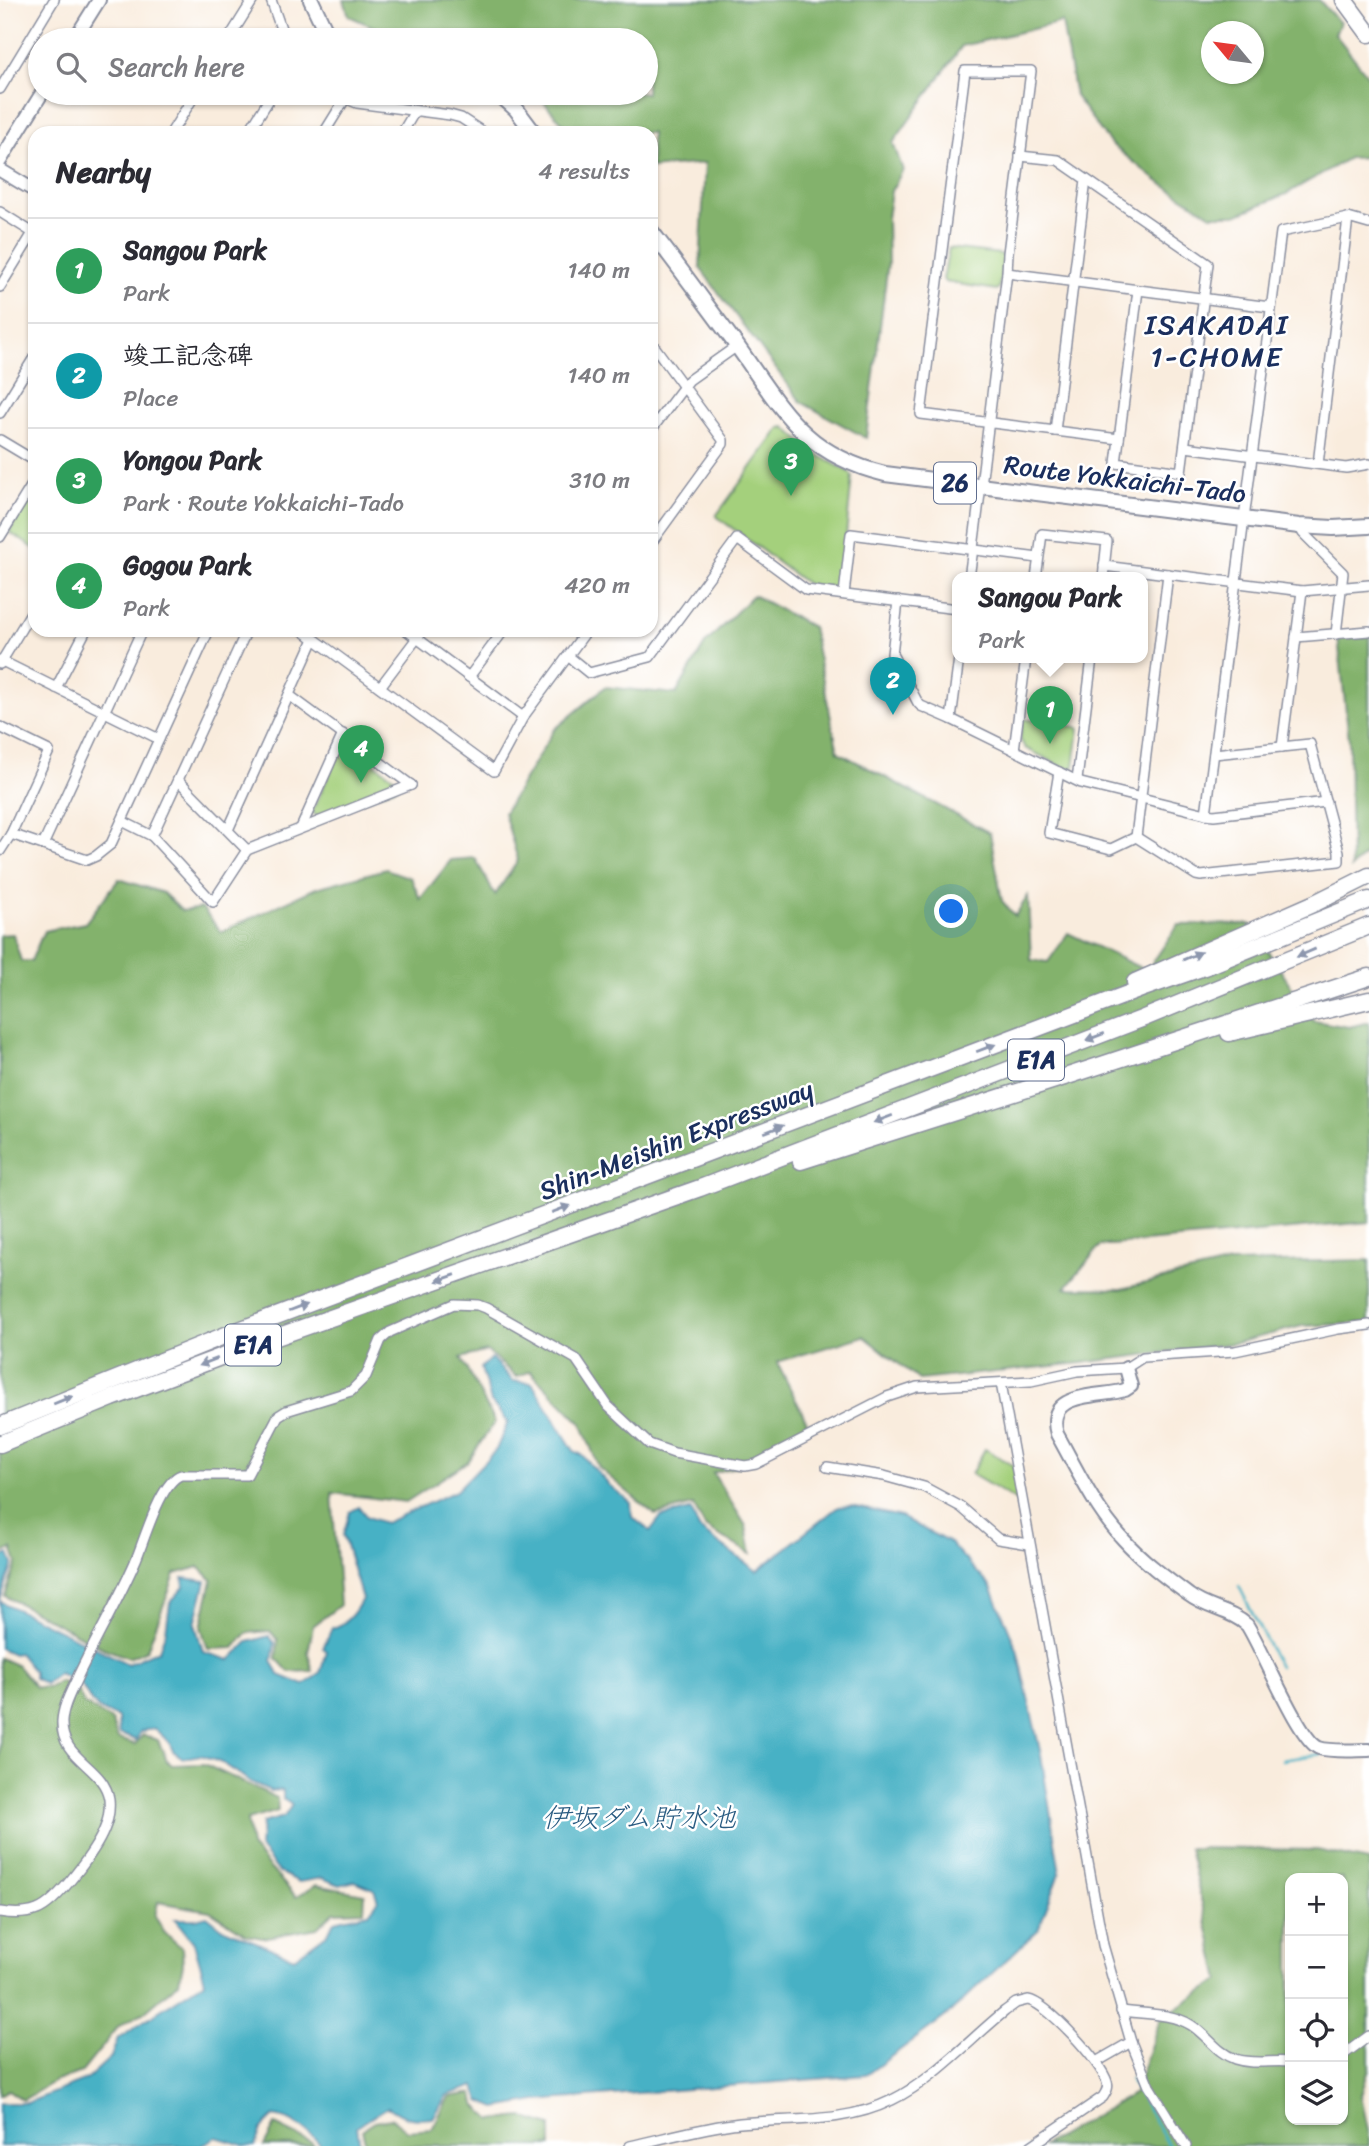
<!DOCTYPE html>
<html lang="en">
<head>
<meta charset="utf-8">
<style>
  :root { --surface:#fff; --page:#f2f2f3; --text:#2b2b33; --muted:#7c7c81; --line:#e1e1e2; --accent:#c8321e }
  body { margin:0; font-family:Sriracha,"Klee One",sans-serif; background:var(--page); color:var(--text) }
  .controls { position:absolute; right:21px; bottom:21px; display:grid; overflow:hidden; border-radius:14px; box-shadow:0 2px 5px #0004 }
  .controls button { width:63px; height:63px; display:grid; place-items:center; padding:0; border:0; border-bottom:2px solid var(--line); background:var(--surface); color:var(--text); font:35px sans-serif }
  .compass { position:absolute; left:1201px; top:21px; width:63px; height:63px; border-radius:50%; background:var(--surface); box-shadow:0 2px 5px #0004; rotate:299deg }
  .you { position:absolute; left:952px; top:912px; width:24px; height:24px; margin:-18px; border:5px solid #fff; border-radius:50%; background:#1a73e8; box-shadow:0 0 0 10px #1a73e833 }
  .badge { display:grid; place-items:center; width:46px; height:46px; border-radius:50%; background:var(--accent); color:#fff; font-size:23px; font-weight:700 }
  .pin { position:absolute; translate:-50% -58px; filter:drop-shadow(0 2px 4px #0008) }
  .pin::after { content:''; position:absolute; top:37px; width:24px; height:21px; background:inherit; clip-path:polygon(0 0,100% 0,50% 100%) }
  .popup { position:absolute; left:952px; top:572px; width:196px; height:91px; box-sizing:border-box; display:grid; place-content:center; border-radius:14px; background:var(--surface); filter:drop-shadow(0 2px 5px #0005); font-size:23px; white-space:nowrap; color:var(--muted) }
  .popup b { font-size:26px; color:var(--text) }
  .popup::after { content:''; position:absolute; left:50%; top:100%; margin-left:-14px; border:14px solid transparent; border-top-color:var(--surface) }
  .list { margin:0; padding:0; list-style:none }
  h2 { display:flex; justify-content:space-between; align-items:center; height:91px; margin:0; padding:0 28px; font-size:30px }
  h2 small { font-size:23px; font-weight:400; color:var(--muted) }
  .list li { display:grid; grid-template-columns:46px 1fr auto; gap:21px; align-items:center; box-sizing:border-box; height:105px; padding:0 28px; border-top:2px solid var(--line) }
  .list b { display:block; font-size:26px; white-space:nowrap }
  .list p { margin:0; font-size:23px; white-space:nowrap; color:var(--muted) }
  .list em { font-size:23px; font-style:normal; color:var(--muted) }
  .icon { flex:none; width:38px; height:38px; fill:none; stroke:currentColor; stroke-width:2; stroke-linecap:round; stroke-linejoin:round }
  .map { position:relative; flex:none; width:1369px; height:2146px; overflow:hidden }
  .search { position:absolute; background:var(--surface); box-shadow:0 2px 5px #0004; left:28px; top:28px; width:630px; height:77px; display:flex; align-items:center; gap:18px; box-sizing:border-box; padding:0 24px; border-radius:38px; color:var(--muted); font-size:26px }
  .panel { position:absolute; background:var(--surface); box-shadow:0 2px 5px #0004; left:28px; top:126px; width:630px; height:511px; border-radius:21px }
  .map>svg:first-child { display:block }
</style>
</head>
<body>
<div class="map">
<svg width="1369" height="2146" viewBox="0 0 1369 2146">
  <rect width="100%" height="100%" fill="#fff"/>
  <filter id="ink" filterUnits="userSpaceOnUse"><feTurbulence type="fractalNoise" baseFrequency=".0143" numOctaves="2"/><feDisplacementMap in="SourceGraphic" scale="14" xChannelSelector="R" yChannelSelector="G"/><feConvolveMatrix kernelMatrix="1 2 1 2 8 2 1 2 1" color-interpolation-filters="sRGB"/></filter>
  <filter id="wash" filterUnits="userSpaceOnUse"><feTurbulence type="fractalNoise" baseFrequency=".00686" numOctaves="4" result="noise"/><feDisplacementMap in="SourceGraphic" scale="28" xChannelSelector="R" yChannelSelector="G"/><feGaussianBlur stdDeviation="1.57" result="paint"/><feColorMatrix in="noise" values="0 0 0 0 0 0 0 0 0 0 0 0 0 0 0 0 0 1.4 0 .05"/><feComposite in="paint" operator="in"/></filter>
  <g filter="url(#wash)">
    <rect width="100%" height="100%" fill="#f9ecdd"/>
    <g fill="#a4d07c" stroke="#60806d" stroke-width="2">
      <polygon points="949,248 1000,254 1004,256 999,287 997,290 945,282 943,279"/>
      <polygon points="785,427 816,454 849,472 852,476 841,586 836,589 807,584 716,516 780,428"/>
      <polygon points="35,488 35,549 9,532"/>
      <polygon points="1023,719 1076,727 1079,729 1074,767 1067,769 1025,748 1020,739"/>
      <polygon points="347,743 397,780 397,787 318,817 312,812 343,744"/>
      <polygon points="985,1449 1014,1466 1019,1502 971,1474"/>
    </g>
    <g fill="#83b26c" stroke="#4f7065" stroke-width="2" fill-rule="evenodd">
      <path d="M 344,0 L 1319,0 L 1340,23 L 1335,34 L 1369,77 L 1369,157 L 1349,158 L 1286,194 L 1236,215 L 1211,215 L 1156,180 L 1110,143 L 1075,96 L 1062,22 L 962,46 L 893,143 L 903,170 L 891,191 L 887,218 L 888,263 L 866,438 L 801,402 L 700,268 L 705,163 L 651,168 L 651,133 L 571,133 L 536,93 L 646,93 L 646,40 L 407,40 L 400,39 L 349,16 ZM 1212,32 L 1254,32 L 1254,74 L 1212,74 Z"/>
      <polygon points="753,595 812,627 838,752 990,833 1002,901 1015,916 1028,896 1031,960 1048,962 1068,933 1147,971 1178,925 1250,924 1314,1021 1349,1027 1369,1022 1369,1222 1100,1246 1065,1288 1121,1289 1230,1263 1369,1260 1369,1325 1364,1323 1302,1326 1236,1343 1082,1363 919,1380 864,1336 777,1362 810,1428 738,1466 713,1473 746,1526 751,1554 705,1527 693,1505 655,1515 599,1468 581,1423 530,1371 517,1377 487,1351 461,1358 495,1422 467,1462 406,1502 332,1493 340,1605 313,1626 308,1653 313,1671 289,1672 276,1658 278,1640 270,1631 247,1633 234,1648 208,1649 201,1627 212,1580 199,1567 175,1574 147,1650 129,1658 103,1648 5,1596 17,1563 12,1549 0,1554 0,935 13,934 21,961 31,961 44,931 85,923 119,879 163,893 182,911 202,908 221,932 316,888 386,869 411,878 420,899 451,860 475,858 495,895 518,860 504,813 554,730 605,687 676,694 705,644"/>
      <polygon points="1369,637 1369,851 1351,868 1349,740 1338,638"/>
      <polygon points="0,1658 18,1666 35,1687 48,1688 60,1681 78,1691 84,1704 111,1720 118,1739 135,1744 143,1735 158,1740 167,1761 172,1765 204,1764 277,1798 278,1811 247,1820 251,1847 296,1897 316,1885 365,1894 364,1911 334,1912 317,1928 262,1938 247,1935 210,1911 158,1902 155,1916 164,1932 182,1948 183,1965 179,1982 143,2013 119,2026 82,2072 53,2082 23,2100 8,2090 0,2095"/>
      <path d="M 1189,1848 L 1317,1850 L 1369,1861 L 1369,2069 L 1361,2095 L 1369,2135 L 1369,2146 L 1043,2146 L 1134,2093 L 1160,2019 L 1220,1980 ZM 1290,1878 L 1343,1878 L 1343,2120 L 1290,2120 Z"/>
      <polygon points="473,2093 475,2104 492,2120 523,2117 551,2126 551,2146 366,2146 362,2130 375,2121 391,2118 408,2131 432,2129 449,2097"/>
      <polygon points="275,2125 312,2143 314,2146 264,2146"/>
    </g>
    <g fill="#47b1c5" stroke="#317092" stroke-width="2">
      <path d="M 491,1358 L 513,1381 L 532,1383 L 574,1451 L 582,1455 L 609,1485 L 631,1503 L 632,1517 L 650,1531 L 661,1517 L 691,1510 L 699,1529 L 757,1571 L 838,1507 L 852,1506 L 901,1517 L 950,1543 L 991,1587 L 1017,1649 L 1041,1755 L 1060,1873 L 1038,1930 L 950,2013 L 866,2075 L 536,2101 L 496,2108 L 480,2101 L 475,2086 L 447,2095 L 433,2118 C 411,2120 406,2119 388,2107 L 357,2126 L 360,2146 L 321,2146 C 310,2131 293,2119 274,2116 L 261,2129 L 255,2146 L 246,2146 L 216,2137 L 201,2146 L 0,2146 L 0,2103 L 27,2103 L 86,2080 L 111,2057 L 118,2038 L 205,1981 L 194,1943 L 175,1919 L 196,1919 L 207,1916 L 222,1928 L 294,1958 L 328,1933 L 334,1921 L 369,1913 L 378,1901 L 374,1889 L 355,1881 L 340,1885 L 322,1878 L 299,1882 L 279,1872 L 260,1848 L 262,1823 L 284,1817 L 292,1805 L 283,1799 L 283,1790 L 271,1791 L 251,1782 L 224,1764 L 201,1755 L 183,1758 L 173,1751 L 169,1742 L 155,1729 L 141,1731 L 136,1740 L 119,1734 L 118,1718 L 99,1709 L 92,1702 L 81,1685 L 59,1673 L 45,1684 L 34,1678 L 34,1672 L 19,1653 L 13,1654 L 0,1648 L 0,1601 L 128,1664 L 159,1650 L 166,1631 L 170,1603 L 184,1587 L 183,1578 L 206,1581 L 195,1624 L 203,1652 L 230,1660 L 248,1642 L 269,1636 L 275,1643 L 272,1660 L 279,1675 L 304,1685 L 320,1673 L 327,1651 L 323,1648 L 332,1628 C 346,1625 355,1613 362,1599 L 343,1535 L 350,1512 L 359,1507 L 367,1517 L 385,1523 L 456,1491 L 496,1450 L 508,1422 L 491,1402 L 481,1368 Z"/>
      <polygon points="9,1554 13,1564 0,1600 0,1558"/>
    </g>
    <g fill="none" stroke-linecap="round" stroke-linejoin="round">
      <g stroke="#47b1c5" stroke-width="2.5">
        <polyline points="1239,1586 1279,1667"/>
        <polyline points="1282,1760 1321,1754"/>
        <polyline points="1130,2079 1169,2146"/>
      </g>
    </g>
  </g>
  <g filter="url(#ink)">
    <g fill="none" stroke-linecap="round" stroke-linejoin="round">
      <defs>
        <g id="street">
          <polyline points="271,0 285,40"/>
          <polyline points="228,40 253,0"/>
          <polyline points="0,89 54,0"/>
          <polyline points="333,93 357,103 450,115 461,118 484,133"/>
          <polyline points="171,133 196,93"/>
          <polyline points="248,133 273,93"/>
          <polyline points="324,133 345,99"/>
          <polyline points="402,133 415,111"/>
          <polyline points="1020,156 1058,160 1208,264 1181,472 1116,463 1138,290"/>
          <polyline points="0,212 35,234"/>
          <polyline points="1007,273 1270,307"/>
          <polyline points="0,287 33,233"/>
          <polyline points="651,342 723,440 723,444 651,543"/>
          <polyline points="0,413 35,356"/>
          <polyline points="651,430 689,380 737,346"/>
          <polyline points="1055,431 1086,180"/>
          <polyline points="0,440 35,461"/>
          <polyline points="1185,447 1346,468 1369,464"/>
          <polyline points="1318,464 1348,218"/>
          <polyline points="1299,526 1303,533 1343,573 1336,634"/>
          <polyline points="0,537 35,480"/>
          <polyline points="1104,566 1302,591 1369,585"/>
          <path d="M 969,578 C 983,476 994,374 1007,273 L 1008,253 L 1031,71 L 965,71 L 921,414 L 1119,439"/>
          <polyline points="1036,578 1042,534 1107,541 1103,578"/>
          <polyline points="844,594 851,534 1038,558"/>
          <polyline points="898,601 892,654 918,703 921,706 951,719 1081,783 1206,814 1214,815 1326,802"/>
          <polyline points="302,630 494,771 523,717 587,630"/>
          <polyline points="406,630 523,717"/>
          <polyline points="1296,637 1369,631"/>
          <polyline points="568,656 589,673 650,657 737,539 806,590 957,609"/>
          <polyline points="0,660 159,739"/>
          <polyline points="0,664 35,606"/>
          <polyline points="469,677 504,630"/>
          <polyline points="380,687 423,630"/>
          <polyline points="56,688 86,630"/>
          <polyline points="289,695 411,785"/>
          <polyline points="951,719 959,658"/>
          <polyline points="0,727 49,751 11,834 0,851"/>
          <polyline points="1282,747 1302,591"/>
          <polyline points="1014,750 1026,658"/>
          <polyline points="1059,772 1049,833 1111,849 1136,837"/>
          <polyline points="178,780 247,850 411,785"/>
          <polyline points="1077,780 1092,658"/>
          <polyline points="1206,814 1281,232 1348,218 1369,224"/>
          <polyline points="122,821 152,836 247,630"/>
          <polyline points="301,828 343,734"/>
          <polyline points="228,830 314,639"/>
          <polyline points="11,834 87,860 96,856 111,844 209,630"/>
          <polyline points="152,836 213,902 247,850"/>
          <polyline points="1136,837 1196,875 1201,876 1339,861 1339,852 1310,744 1214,754"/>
          <polyline points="1136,837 1168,574"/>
          <polyline points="43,845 142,630"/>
          <polyline points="1001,1383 1103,1945 1131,2042 1096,2062"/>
          <polyline points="827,1467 884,1476 924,1487 961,1507 998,1539 1029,1544"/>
          <path d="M 0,1912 C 12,1914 24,1915 37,1910 C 57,1903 96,1850 104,1830 C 108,1821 110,1809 109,1799 C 104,1766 60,1760 62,1721 C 63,1705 72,1690 78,1676 C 96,1638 118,1601 135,1562 C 144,1542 160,1482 181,1475 L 247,1475 L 278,1416 L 286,1411 L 351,1391 L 366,1376 L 381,1340 L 390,1332 L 454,1304 L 478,1305 L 486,1308 L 576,1359 L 608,1406 L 649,1444 L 674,1453 L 745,1466 L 756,1464 L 887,1397 L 917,1387 L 1031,1381 L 1077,1371 L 1126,1368 L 1143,1357 L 1235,1351 L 1338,1329 L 1369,1325"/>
          <path d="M 1121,2011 C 1144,2014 1172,2013 1191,2025 C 1207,2035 1217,2053 1235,2059 C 1253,2065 1272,2060 1290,2062"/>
          <polyline points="1131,2042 1149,2086 1186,2146"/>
          <polyline points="1343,2055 1369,2036"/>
          <path d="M 630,2146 C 666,2138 703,2127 740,2123 C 792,2118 844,2124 892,2100 C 935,2079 968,2041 1005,2011 L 1016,2003 L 1028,2000 C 1047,2003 1102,2063 1107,2082 C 1109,2088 1106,2092 1103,2097 L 1031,2146"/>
        </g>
        <g id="secondary">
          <polyline points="74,40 99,0"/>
          <polyline points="0,161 42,93"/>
          <polyline points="0,170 35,191"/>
          <path d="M 1126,1368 L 1131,1386 L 1125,1390 C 1100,1398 1044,1390 1057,1434 C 1077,1470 1095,1509 1123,1539 C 1142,1560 1166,1578 1189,1595 C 1207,1609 1231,1610 1247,1625 C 1262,1648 1299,1740 1319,1748 C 1331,1752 1356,1750 1369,1750"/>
        </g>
        <g id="primary">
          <polyline points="311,0 330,40"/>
          <polyline points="498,93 516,109 534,133"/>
          <path d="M 651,231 C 680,268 707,306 735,343 C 781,407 802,454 885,474 L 1299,526 L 1333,528 L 1369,526"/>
        </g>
        <g id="highway">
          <polyline points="1344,0 1369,34"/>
          <polyline points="1135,982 1315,903 1369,876"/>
          <polyline points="1229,1033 1369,1000"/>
          <polyline points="801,1161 1074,1074 1369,977"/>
          <polyline points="0,1426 226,1335 1141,989 1210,965 1369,900"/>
          <polyline points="0,1444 112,1398 231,1353 700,1188 1144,1018 1369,926"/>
        </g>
      </defs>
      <use href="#street" stroke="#8a8e9e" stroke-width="12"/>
      <use href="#secondary" stroke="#8a8e9e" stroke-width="16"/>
      <use href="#primary" stroke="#8a8e9e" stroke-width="18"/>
      <use href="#highway" stroke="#8a8e9e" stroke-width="19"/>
      <use href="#street" stroke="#fff" stroke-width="9"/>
      <use href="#secondary" stroke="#fff" stroke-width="12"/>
      <use href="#primary" stroke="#fff" stroke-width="14"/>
      <use href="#highway" stroke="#fff" stroke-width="16"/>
    </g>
    <defs><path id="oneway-solid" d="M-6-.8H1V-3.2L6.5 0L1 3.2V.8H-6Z" transform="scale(1.75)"/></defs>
    <g fill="#8d97ae">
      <use href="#oneway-solid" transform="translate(1306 953) rotate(157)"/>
      <use href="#oneway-solid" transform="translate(1192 956) rotate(-23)"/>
      <use href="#oneway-solid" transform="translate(1095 1037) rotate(159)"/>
      <use href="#oneway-solid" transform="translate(986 1048) rotate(-21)"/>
      <use href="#oneway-solid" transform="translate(883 1119) rotate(159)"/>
      <use href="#oneway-solid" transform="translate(774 1129) rotate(-21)"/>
      <use href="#oneway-solid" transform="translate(561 1209) rotate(-21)"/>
      <use href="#oneway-solid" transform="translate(446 1278) rotate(161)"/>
      <use href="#oneway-solid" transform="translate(298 1308) rotate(-21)"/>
      <use href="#oneway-solid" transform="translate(208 1362) rotate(159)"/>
      <use href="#oneway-solid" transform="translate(63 1400) rotate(-22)"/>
    </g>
  </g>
  <g text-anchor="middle" stroke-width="5" stroke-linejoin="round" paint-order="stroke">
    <g fill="#fff" stroke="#5f6d8e" stroke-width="2">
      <rect x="934" y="462.5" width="42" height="41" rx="5"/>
      <rect x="1008" y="1039.5" width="56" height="41" rx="5"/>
      <rect x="225" y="1324.5" width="56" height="41" rx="5"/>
    </g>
    <g font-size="24" font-weight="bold" fill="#1b2f5e">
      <text x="955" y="491">26</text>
      <text x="1036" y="1068">E1A</text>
      <text x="253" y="1353">E1A</text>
    </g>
    <g font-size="26" fill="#1b2f5e" stroke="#fff">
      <text transform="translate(1125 479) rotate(7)" y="9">Route Yokkaichi-Tado</text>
      <text transform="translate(676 1140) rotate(-21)" y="9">Shin-Meishin Expressway</text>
    </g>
    <g font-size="28" letter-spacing="2" fill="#1b2f5e" stroke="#fff">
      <text x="1217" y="334">ISAKADAI<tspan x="1217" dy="32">1-CHOME</tspan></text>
    </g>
    <g font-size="28" font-style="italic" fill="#2a5c82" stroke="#fff">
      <text x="639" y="1827">伊坂ダム貯水池</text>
    </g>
  </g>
</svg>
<div class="controls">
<button>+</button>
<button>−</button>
<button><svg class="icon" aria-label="locate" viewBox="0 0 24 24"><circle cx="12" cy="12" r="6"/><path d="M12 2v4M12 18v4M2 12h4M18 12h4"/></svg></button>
<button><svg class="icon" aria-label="layers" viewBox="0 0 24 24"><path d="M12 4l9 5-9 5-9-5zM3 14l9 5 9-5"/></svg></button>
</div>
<svg class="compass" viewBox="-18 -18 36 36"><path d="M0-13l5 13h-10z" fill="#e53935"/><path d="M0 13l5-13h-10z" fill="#7c7c81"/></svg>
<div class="you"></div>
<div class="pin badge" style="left:1050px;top:744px;background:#2e9e5b">1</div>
<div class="popup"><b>Sangou Park</b>Park</div>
<div class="pin badge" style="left:893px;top:715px;background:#0f9aa8">2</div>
<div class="pin badge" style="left:791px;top:496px;background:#2e9e5b">3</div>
<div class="pin badge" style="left:361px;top:783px;background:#2e9e5b">4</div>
<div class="search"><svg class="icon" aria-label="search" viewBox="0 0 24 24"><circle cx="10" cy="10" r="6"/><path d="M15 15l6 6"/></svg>Search here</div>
<section class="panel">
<h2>Nearby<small>4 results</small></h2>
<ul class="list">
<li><span class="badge" style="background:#2e9e5b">1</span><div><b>Sangou Park</b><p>Park</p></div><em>140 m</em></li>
<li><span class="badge" style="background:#0f9aa8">2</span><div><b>竣工記念碑</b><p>Place</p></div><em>140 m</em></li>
<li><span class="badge" style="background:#2e9e5b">3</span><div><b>Yongou Park</b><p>Park · Route Yokkaichi-Tado</p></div><em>310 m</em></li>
<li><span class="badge" style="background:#2e9e5b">4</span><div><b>Gogou Park</b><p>Park</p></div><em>420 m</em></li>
</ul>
</section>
</div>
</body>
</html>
